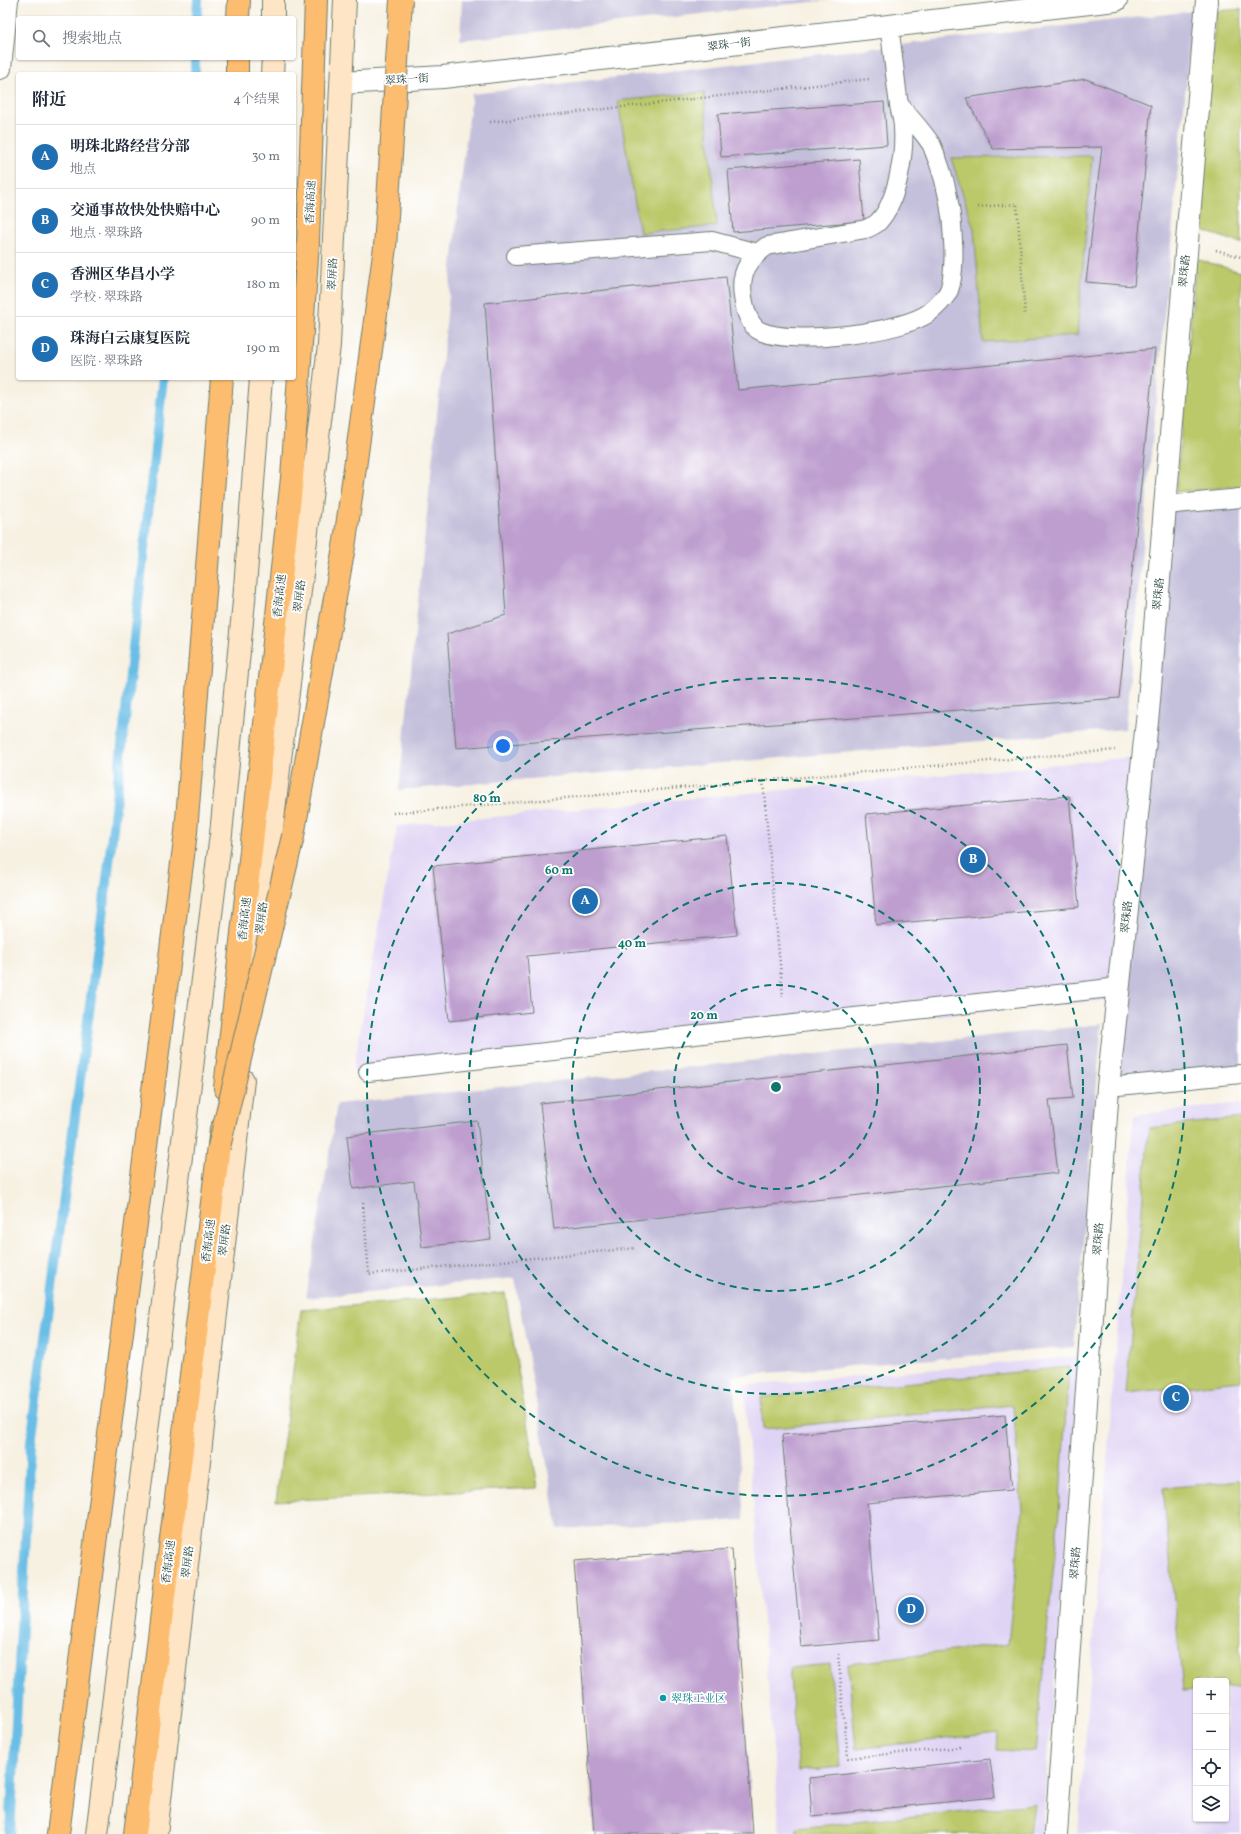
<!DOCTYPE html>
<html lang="zh">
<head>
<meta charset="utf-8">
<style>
  :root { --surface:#fff; --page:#f6f6f7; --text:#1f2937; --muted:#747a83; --line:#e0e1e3; --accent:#1f6fb2 }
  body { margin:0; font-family:Vollkorn,"Noto Serif SC",serif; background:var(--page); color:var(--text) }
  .controls { position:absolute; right:12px; bottom:12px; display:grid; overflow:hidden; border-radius:4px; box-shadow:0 1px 3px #0004 }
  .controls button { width:36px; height:36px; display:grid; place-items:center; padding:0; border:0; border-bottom:1px solid var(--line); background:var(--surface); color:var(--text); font:20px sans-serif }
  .you { position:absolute; left:503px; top:746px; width:14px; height:14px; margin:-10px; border:3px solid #fff; border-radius:50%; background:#1a73e8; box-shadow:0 0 0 6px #1a73e833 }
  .badge { display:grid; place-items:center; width:26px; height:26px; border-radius:50%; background:var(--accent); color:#fff; font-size:13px; font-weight:700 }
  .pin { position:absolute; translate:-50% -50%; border:2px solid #fff; box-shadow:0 1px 4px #0006 }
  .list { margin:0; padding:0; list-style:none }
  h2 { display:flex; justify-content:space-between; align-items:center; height:52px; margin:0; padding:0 16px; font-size:17px }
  h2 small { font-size:13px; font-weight:400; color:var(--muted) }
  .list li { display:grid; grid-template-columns:26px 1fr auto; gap:12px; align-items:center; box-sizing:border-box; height:64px; padding:0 16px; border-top:1px solid var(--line) }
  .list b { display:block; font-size:15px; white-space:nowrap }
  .list p { margin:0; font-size:13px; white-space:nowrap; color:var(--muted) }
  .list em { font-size:13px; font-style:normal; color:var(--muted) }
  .icon { flex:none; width:22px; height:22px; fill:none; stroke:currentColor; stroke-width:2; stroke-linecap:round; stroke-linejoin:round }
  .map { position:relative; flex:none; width:1241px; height:1834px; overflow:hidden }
  .search { position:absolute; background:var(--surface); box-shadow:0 1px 3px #0004; left:16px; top:16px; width:280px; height:44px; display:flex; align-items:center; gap:10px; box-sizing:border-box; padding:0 14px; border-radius:4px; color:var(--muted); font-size:15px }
  .panel { position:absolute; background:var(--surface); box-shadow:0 1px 3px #0004; left:16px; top:72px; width:280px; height:308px; border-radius:4px }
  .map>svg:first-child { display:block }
</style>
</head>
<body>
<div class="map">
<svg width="1241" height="1834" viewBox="0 0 1241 1834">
  <rect width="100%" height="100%" fill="#fff"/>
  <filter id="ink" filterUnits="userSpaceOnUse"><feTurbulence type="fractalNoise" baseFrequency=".025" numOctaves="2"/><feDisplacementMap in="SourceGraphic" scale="8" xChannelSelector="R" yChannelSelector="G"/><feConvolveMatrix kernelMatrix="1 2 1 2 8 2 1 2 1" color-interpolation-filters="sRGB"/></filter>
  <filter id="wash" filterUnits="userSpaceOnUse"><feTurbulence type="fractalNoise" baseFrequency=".012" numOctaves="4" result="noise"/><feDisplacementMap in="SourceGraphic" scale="16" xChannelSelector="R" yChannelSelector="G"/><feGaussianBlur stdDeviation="0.9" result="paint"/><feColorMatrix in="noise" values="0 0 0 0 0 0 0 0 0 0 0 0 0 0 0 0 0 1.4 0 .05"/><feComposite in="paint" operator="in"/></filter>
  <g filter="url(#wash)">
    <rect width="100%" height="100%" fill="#f7f1e2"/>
    <g fill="#e0d4f4" fill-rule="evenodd">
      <polygon points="1134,757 1108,1000 353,1070 397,826"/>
      <path d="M 1241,1103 L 1241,1834 L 1078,1834 L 1134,1115 ZM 1196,1681 L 1226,1681 L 1226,1819 L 1196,1819 Z"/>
      <polygon points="1081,1356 1042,1834 780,1834 744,1386"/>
    </g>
    <g fill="#c4c0db">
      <polygon points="462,0 830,0 460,40"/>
      <polygon points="1193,11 1125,729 399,790 459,197 472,94"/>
      <polygon points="1241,500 1241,1074 1109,1086 1167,507"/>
      <polygon points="1102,1024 1074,1347 733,1376 744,1520 558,1529 515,1278 306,1298 337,1104"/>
    </g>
    <g fill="#bcc96a" stroke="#6e834f">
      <polygon points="1241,9 1241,243 1197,229 1216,11"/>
      <polygon points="704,92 717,226 640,233 618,101"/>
      <polygon points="1092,156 1077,335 983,342 974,229 951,158"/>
      <polygon points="1196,259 1241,272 1241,486 1176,492"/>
      <polygon points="1241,1118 1241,1381 1126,1393 1149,1128"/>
      <polygon points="505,1293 538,1488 276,1501 301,1310"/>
      <polygon points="1069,1367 1059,1513 1035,1752 997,1750 998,1733 856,1749 848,1664 1008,1644 1022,1510 1013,1405 763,1429 761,1397"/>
      <polygon points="1241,1481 1241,1685 1226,1687 1226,1681 1196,1681 1196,1690 1183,1691 1163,1488"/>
      <polygon points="830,1664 840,1767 799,1771 789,1668"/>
      <polygon points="1034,1804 1030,1834 797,1834 797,1828"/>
    </g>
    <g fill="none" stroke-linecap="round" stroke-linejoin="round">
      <g stroke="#6abee6" stroke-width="10">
        <polyline points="197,18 198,0"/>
        <polyline points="195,74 195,58"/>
        <polyline points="10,1834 31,1442 108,872 163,378"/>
      </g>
    </g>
    <g id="blocks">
      <g fill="#bd9ecf">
        <polygon points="1086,79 1151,105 1134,286 1086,282 1102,147 993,149 966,98"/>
        <polygon points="884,102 887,145 721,157 718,114"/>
        <polygon points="859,159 864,221 733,232 728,170"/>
        <polygon points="726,277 738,390 1155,349 1119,698 456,748 447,634 506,615 485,303"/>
        <polygon points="1069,796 1079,907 876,925 866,814"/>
        <polygon points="727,836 737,935 527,956 532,1012 449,1021 433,866"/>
        <polygon points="1067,1045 1073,1098 1049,1100 1058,1173 554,1229 540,1103"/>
        <polygon points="477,1121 491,1239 422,1247 414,1181 353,1189 347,1136"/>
        <polygon points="1005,1415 1012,1490 867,1503 879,1640 801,1647 782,1435"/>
        <polygon points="732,1549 753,1834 594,1834 574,1561"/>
        <polygon points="990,1759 995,1797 812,1816 809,1778"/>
      </g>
    </g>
  </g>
  <g filter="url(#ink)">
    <use href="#blocks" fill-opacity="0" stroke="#6b7c71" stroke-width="1"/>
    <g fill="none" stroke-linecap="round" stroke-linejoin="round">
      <defs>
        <g id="service">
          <path d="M 889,26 C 893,52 895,78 899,105 C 900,112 903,120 903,128 C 905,154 897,202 879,221 C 876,225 870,227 866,229 L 767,246 C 741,264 738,282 746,311 C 748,318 753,328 760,331 C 790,346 904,333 930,312 C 936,307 943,300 947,294 C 954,284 954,253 953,241 C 952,212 948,188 938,161 C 935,156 934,149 931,144 C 922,130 909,117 899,104"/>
          <polyline points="516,256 712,241 757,253"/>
          <polyline points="1165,505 1241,498"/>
          <polyline points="368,1072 1119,987"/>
          <polyline points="1108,1087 1241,1074"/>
        </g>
        <g id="minor">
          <polyline points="0,68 7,0"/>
          <polyline points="342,83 443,77 1116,0"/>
          <polyline points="1056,1834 1108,1087 1148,712 1207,0"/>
        </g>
        <g id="secondary">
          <polyline points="273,18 273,0"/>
          <polyline points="272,74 273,58"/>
          <polyline points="257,955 329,345 345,0"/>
          <polyline points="97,1834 221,834 244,601 261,378"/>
          <polyline points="156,1834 243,1080"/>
        </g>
        <g id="motorway">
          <polyline points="238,18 239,0"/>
          <polyline points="237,74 237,58"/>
          <polyline points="293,836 345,541 385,247"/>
          <polyline points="225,1088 292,478 308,243 316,0"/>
          <polyline points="58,1834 186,832 222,378"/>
          <polyline points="135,1834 221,1129"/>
        </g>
      </defs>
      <use href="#service" stroke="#6b7c71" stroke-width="20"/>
      <use href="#minor" stroke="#6b7c71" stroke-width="24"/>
      <use href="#secondary" stroke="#6b7c71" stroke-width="24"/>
      <use href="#motorway" stroke="#6b7c71" stroke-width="24"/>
      <g stroke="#6b7c71" stroke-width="2.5" stroke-dasharray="1 3" stroke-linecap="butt">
        <polyline points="490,122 869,79"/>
        <polyline points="978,207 1017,204 1025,316"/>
        <polyline points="1216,250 1241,257"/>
        <polyline points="763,781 783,997"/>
        <polyline points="393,813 1115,750"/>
        <polyline points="363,1203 369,1274 636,1248"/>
        <polyline points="838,1654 848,1758 962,1747"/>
      </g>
      <use href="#service" stroke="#fff" stroke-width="18"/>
      <use href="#minor" stroke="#fff" stroke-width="22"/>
      <use href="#secondary" stroke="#fee5c5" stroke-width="22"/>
      <use href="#motorway" stroke="#fcbd6f" stroke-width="22"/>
      <defs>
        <g id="motorway-bridge">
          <polyline points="385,247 401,0"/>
          <polyline points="219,1147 293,836"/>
        </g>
      </defs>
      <use href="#motorway-bridge" stroke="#6b7c71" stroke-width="24" stroke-linecap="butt"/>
      <use href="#motorway-bridge" stroke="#fcbd6f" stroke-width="22"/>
    </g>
  </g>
  <g fill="none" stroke="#0f766e" stroke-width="2" stroke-dasharray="7 5">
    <circle cx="776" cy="1087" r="102"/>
    <circle cx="776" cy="1087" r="204"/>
    <circle cx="776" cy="1087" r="307"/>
    <circle cx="776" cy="1087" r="409"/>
  </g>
  <circle fill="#0f9aa8" stroke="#fff" stroke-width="1.5" cx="663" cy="1698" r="4"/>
  <g text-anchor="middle" stroke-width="3.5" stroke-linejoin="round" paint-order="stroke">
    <g font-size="11" fill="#1f3d34" stroke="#fff">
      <text transform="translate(729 44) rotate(-7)" y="4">翠珠一街</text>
      <text transform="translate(407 79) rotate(-4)" y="4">翠珠一街</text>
      <text transform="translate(310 202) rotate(-88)" y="4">香海高速</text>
      <text transform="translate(1184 271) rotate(-85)" y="4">翠珠路</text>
      <text transform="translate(332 274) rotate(-87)" y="4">翠屏路</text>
      <text transform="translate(1158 594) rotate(-85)" y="4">翠珠路</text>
      <text transform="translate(279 596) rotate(-84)" y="4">香海高速</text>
      <text transform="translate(299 596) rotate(-83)" y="4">翠屏路</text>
      <text transform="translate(1126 917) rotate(-84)" y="4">翠珠路</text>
      <text transform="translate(261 918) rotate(-83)" y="4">翠屏路</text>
      <text transform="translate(244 919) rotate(-84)" y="4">香海高速</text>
      <text transform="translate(1098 1239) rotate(-86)" y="4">翠珠路</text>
      <text transform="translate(224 1240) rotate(-83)" y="4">翠屏路</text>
      <text transform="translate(208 1241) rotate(-83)" y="4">香海高速</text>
      <text transform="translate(168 1562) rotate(-83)" y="4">香海高速</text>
      <text transform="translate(187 1562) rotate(-83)" y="4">翠屏路</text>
      <text transform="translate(1075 1563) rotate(-86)" y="4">翠珠路</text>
    </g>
    <g font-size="11" fill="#0d838f" stroke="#fff" text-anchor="start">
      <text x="671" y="1702">翠珠工业区</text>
    </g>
  </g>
  <circle cx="776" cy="1087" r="6" fill="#0f766e" stroke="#fff" stroke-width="2"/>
  <g font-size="12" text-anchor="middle" font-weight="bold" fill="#0f766e" stroke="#fff" stroke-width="3.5" stroke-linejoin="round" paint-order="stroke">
    <text x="487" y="802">80 m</text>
    <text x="559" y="874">60 m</text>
    <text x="632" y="947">40 m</text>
    <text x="704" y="1019">20 m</text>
  </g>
</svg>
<div class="controls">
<button>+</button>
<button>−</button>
<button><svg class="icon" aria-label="locate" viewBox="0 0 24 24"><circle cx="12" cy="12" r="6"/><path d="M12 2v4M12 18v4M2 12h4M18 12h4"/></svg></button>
<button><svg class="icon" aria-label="layers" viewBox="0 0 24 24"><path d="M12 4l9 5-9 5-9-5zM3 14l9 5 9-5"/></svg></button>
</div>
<div class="you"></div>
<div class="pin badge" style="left:585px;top:901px">A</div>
<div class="pin badge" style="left:973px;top:860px">B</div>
<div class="pin badge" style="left:1176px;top:1398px">C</div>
<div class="pin badge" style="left:911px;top:1610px">D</div>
<div class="search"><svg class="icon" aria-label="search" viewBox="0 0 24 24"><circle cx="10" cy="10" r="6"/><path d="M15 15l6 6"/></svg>搜索地点</div>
<section class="panel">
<h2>附近<small>4个结果</small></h2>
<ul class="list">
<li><span class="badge">A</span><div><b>明珠北路经营分部</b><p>地点</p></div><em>30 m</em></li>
<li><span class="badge">B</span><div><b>交通事故快处快赔中心</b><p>地点 · 翠珠路</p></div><em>90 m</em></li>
<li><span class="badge">C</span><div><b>香洲区华昌小学</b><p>学校 · 翠珠路</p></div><em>180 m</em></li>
<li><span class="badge">D</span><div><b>珠海白云康复医院</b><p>医院 · 翠珠路</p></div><em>190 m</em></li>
</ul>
</section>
</div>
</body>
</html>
